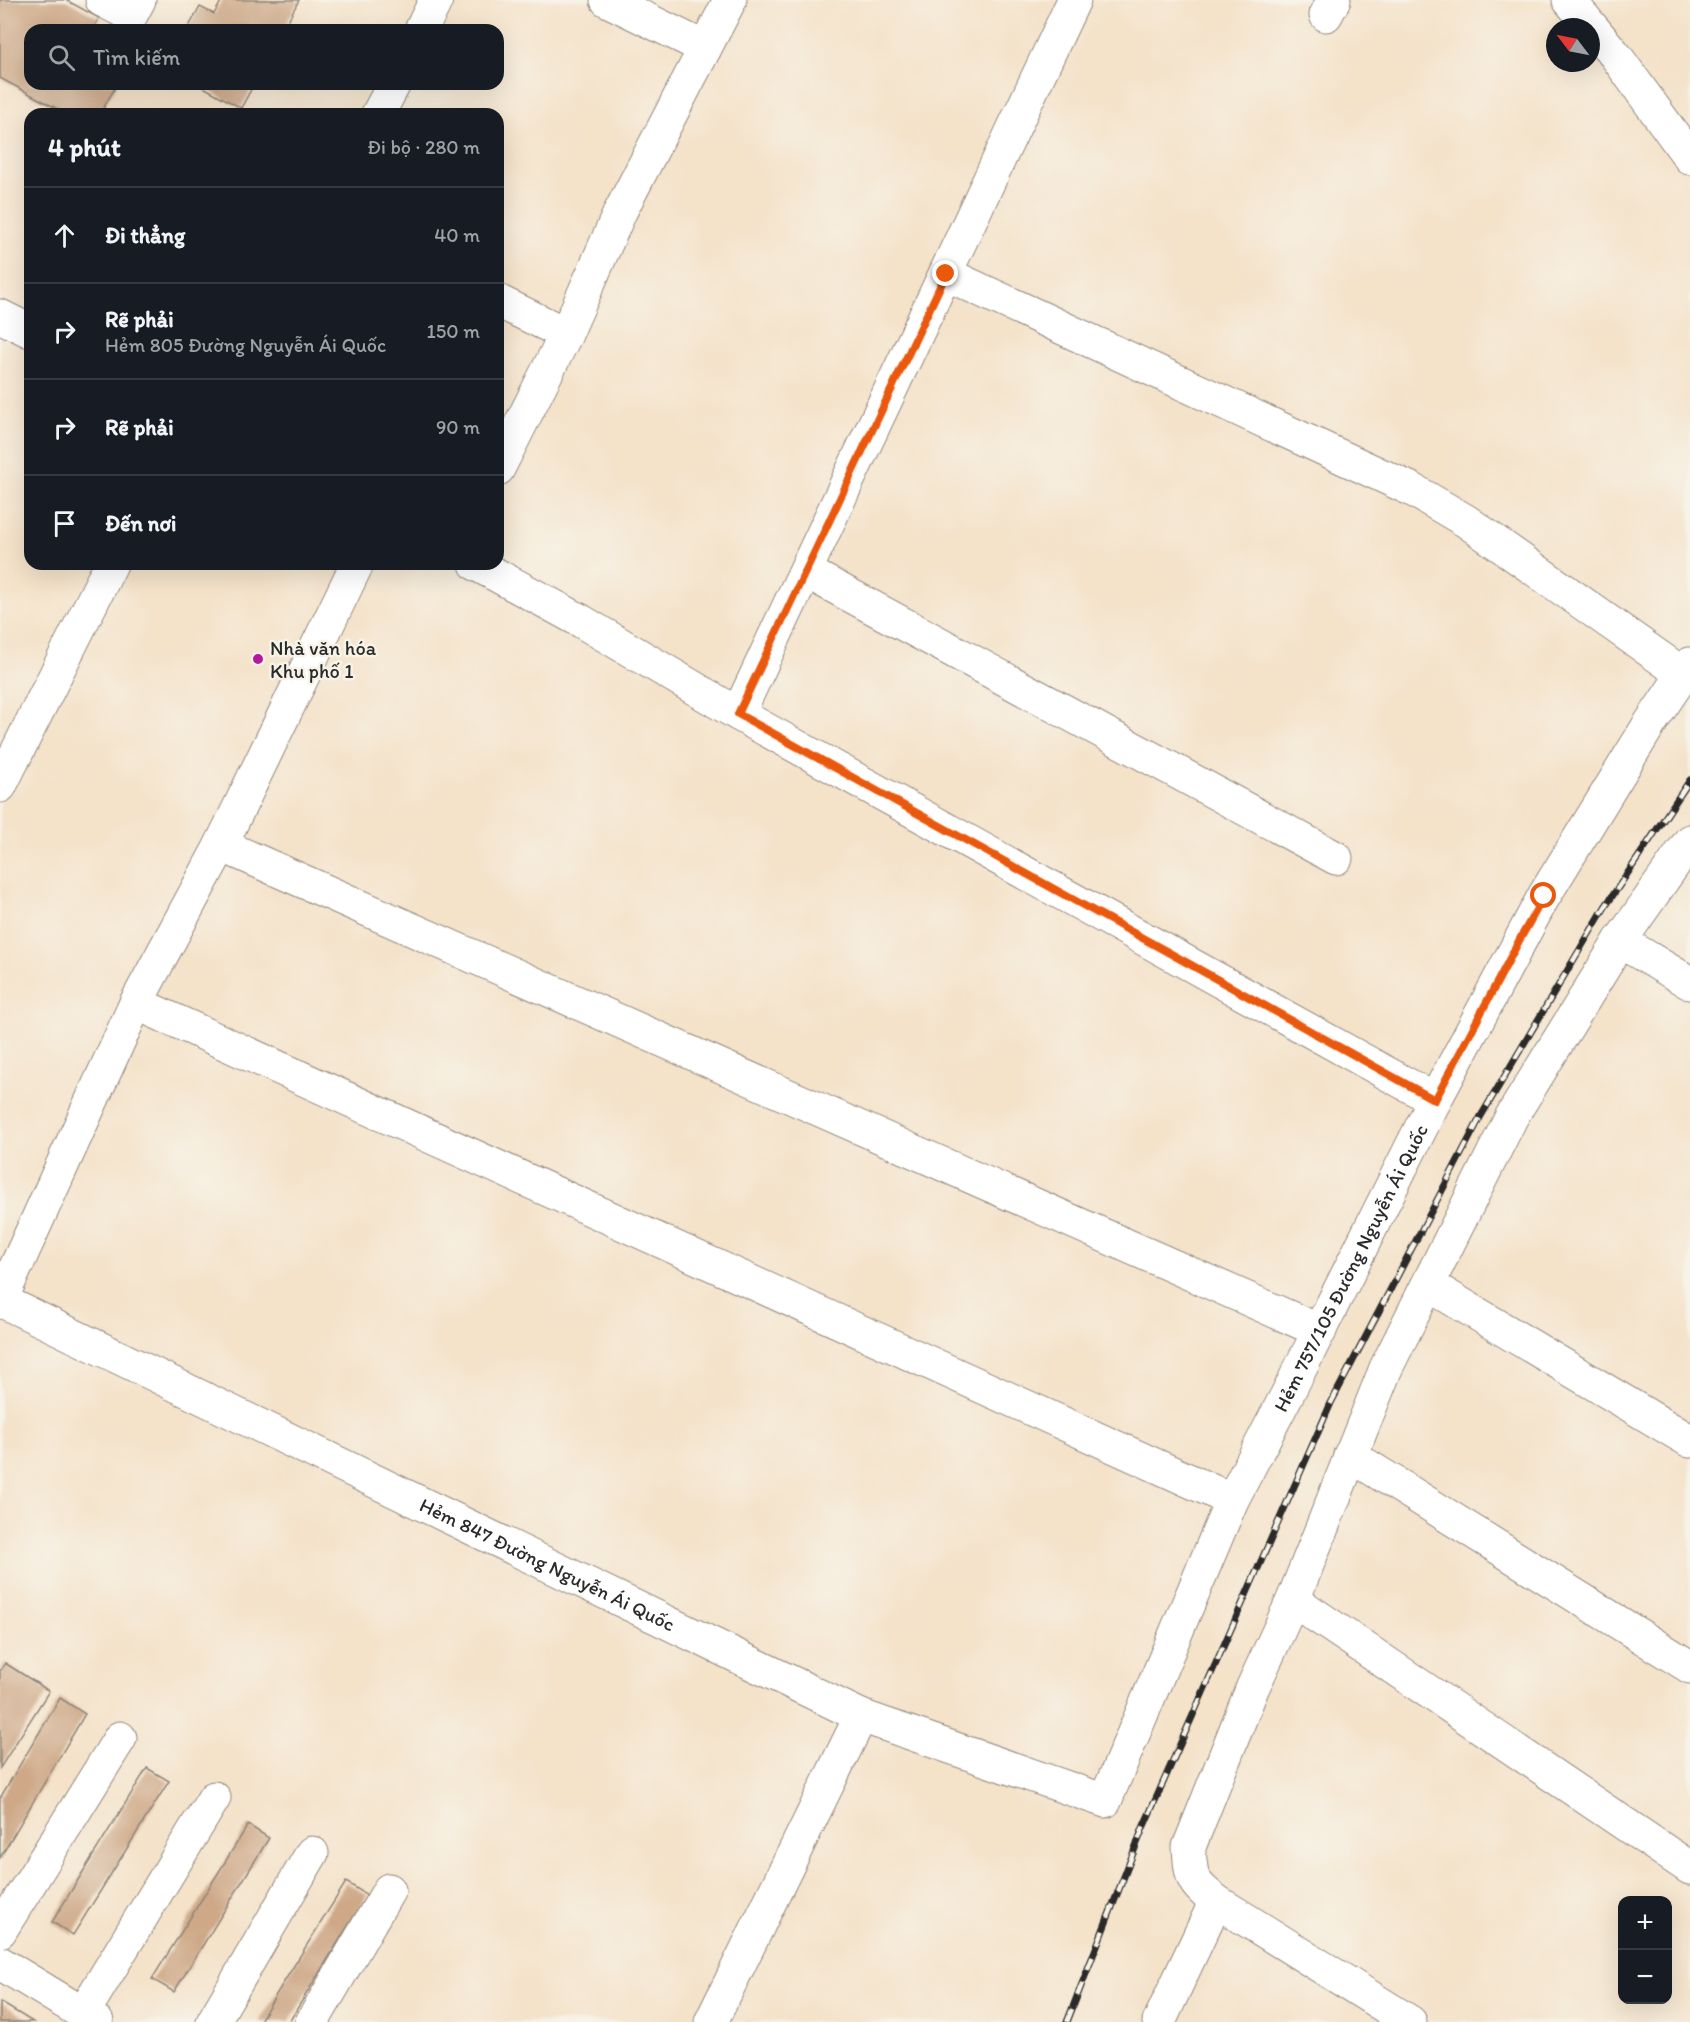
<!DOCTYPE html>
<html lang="vi">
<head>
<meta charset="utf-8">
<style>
  :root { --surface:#171b24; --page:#20242c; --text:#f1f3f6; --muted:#9ea1a6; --line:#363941 }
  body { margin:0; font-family:Itim,sans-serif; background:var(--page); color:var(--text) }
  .controls { position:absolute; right:18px; bottom:18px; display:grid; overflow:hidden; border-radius:12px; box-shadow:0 6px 24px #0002 }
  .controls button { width:54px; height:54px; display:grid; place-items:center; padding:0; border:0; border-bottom:2px solid var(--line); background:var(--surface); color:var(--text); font:30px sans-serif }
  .compass { position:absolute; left:1546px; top:18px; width:54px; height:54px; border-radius:50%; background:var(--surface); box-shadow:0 6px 24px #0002; rotate:302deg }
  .stop { position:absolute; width:18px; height:18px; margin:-14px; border:4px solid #ea580c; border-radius:50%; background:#fff }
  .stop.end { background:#ea580c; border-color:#fff; box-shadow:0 2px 6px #0008 }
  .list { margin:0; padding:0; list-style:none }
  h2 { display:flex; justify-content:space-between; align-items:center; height:78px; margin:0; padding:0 24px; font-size:26px }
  h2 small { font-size:20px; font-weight:400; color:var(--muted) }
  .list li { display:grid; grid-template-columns:39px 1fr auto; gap:18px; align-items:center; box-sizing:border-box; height:96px; padding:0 24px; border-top:2px solid var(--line) }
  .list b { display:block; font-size:22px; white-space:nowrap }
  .list p { margin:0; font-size:20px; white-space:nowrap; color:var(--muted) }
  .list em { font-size:20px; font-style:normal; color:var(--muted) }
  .icon { flex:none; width:33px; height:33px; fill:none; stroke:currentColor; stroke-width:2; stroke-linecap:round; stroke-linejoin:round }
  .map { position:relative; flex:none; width:1690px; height:2022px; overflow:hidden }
  .search { position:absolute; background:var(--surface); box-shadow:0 6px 24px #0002; left:24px; top:24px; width:480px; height:66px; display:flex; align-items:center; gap:15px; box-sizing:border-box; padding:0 21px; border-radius:18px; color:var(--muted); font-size:22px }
  .panel { position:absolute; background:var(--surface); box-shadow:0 6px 24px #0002; left:24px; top:108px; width:480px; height:462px; border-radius:18px }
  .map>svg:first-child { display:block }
</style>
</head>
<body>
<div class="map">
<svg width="1690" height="2022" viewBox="0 0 1690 2022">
  <rect width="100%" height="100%" fill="#f7f3e8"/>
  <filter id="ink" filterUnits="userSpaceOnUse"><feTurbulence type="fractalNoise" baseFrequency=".0167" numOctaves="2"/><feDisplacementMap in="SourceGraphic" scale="12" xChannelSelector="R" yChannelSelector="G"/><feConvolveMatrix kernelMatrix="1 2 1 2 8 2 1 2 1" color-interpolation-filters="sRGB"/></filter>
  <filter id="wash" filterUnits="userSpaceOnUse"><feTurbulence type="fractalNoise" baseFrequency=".008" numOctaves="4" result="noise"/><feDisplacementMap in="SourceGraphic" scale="24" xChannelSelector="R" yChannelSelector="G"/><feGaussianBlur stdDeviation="1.35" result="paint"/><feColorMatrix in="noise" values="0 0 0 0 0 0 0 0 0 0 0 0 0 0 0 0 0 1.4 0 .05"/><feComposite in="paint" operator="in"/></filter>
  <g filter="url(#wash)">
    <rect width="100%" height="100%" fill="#f4e2c9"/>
    <g id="blocks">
      <g fill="#cea887">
        <polygon points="0,0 66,0 99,18 93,30 30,30 30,84 117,84 100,114 67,114 0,78"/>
        <polygon points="222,0 299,0 283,30 187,30 200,7 214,14"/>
        <polygon points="198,84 254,84 241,108"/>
        <polygon points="5,1663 49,1691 0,1768 0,1671"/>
        <polygon points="60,1698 85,1714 0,1858 0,1798"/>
        <polygon points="147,1768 169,1781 73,1935 52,1922"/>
        <polygon points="248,1825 269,1838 174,1992 152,1979"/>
        <polygon points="346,1882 367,1895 289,2022 259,2022"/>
        <polygon points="0,2002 33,2022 0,2022"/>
      </g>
    </g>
  </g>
  <g filter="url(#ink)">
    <use href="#blocks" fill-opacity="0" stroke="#90867a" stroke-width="1.5"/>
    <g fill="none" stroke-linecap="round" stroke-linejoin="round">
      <defs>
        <g id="minor">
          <polyline points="102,0 131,15 139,0"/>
          <polyline points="607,0 705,48"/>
          <polyline points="1569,0 1616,56 1690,158"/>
          <polyline points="1326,15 1334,0"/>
          <polyline points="421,30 436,0"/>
          <polyline points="378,114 394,84"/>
          <polyline points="946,274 1413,490 1466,521 1683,674"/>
          <polyline points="498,301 566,334"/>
          <polyline points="0,316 30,331"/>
          <polyline points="498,469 566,334 620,212 730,0"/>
          <polyline points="476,564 581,621 738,714 1435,1100"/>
          <polyline points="807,572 1336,858"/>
          <polyline points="738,714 1074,0"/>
          <polyline points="0,786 111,564"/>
          <polyline points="221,845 1320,1331"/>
          <polyline points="1620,941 1690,983"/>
          <polyline points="136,1003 1232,1500"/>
          <polyline points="1429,1285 1690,1441"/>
          <path id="s1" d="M 0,1300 L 861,1716 L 1105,1801 L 1232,1500 L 1290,1389 L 1435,1100 L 1544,896 L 1649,725 L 1690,664"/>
          <polyline points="0,1302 136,1003 221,845 357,564"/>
          <polyline points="1350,1455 1690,1667"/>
          <polyline points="1293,1600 1690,1868"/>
          <polyline points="0,1931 120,1738"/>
          <polyline points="0,1963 97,2022"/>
          <polyline points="83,2013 214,1798"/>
          <polyline points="213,2022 312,1853"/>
          <polyline points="312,2022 389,1890"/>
          <polyline points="711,2022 861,1716"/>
          <polyline points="1159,2022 1216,1901"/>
          <path d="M 1410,2022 L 1216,1901 C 1191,1882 1191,1878 1189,1847 L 1252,1689 L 1293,1600 L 1386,1368 L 1512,1116 L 1620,941 L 1690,841"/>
        </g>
      </defs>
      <use href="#minor" stroke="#90867a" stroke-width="35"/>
      <use href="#minor" stroke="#fff" stroke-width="33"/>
      <defs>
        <polyline id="rail" points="1067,2022 1143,1828 1331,1403 1481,1116 1605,907 1690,780"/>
      </defs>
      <use href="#rail" stroke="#2b2b2b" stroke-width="7"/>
      <use href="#rail" stroke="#f7f3e8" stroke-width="4.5" stroke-dasharray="14" stroke-linecap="butt"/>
    </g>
  </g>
  <g fill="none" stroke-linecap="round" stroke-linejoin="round" filter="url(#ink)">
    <polyline stroke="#ea580c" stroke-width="8" points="946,274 738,714 1435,1100 1520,939 1544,896"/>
  </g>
  <circle fill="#b5179e" stroke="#f7f3e8" stroke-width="2" cx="258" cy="659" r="6"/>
  <g text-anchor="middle" stroke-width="5" stroke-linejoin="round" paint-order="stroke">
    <g font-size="20" fill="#2b2b2b" stroke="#f7f3e8" text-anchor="start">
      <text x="270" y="655">Nhà văn hóa<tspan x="270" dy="23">Khu phố 1</tspan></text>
    </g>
    <g font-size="20" fill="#2b2b2b" stroke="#f7f3e8">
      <text dy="7" stroke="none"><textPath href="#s1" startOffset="1802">Hẻm 757/105 Đường Nguyễn Ái Quốc</textPath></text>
      <text dy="7" stroke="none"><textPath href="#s1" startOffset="608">Hẻm 847 Đường Nguyễn Ái Quốc</textPath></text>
    </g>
  </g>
</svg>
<div class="controls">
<button>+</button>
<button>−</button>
</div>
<svg class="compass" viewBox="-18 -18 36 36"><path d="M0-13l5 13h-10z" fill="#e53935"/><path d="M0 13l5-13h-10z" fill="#9ea1a6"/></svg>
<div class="stop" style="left:1544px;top:896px"></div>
<div class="stop end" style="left:946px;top:274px"></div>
<div class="search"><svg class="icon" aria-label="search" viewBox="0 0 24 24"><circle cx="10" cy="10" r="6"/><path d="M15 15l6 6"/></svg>Tìm kiếm</div>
<section class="panel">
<h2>4 phút<small>Đi bộ · 280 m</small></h2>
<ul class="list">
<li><svg class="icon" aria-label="ahead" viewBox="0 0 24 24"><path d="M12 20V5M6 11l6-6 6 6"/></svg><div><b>Đi thẳng</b></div><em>40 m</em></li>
<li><svg class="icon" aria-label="right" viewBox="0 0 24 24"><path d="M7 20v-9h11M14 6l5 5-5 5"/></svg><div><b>Rẽ phải</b><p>Hẻm 805 Đường Nguyễn Ái Quốc</p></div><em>150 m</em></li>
<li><svg class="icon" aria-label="right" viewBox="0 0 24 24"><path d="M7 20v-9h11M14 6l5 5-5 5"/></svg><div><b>Rẽ phải</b></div><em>90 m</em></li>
<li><svg class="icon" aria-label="arrive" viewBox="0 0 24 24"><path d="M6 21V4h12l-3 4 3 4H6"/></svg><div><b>Đến nơi</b></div></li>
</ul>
</section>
</div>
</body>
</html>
